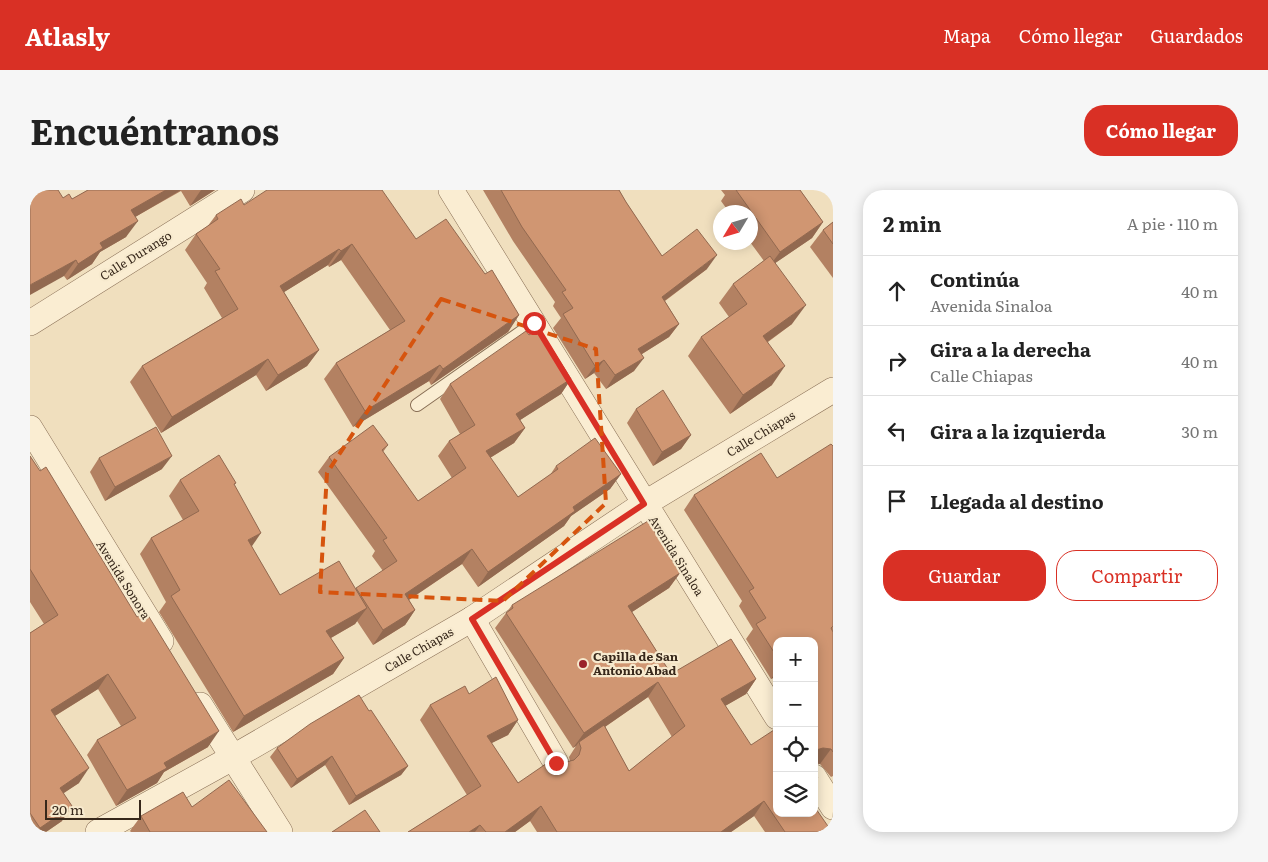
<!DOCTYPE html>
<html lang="es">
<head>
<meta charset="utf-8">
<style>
  :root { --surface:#fff; --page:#f6f6f6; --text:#222; --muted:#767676; --line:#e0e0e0; --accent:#d93025 }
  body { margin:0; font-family:Literata,serif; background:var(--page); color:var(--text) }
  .controls { position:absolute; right:15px; bottom:15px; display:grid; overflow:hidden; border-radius:10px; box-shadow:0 2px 12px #0003 }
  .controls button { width:45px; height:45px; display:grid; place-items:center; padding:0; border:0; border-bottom:1px solid var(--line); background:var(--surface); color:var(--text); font:25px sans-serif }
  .compass { position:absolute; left:683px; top:15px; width:45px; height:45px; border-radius:50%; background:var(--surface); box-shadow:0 2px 12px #0003; rotate:232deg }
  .scale { position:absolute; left:15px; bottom:12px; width:96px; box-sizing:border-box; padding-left:5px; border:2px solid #37281b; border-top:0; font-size:14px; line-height:18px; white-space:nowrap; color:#37281b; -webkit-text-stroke:4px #f7eace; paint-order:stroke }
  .stop { position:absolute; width:15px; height:15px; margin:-11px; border:4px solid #d93025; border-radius:50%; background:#fff }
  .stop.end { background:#d93025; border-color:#fff; box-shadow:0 1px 5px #0008 }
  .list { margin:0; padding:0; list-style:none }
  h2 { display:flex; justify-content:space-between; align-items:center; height:65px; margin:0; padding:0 20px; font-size:21px }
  h2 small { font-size:16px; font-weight:400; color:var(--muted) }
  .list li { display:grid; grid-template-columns:32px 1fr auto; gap:15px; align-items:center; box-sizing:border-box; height:70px; padding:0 20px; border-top:1px solid var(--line) }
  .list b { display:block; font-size:19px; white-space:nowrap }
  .list p { margin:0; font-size:16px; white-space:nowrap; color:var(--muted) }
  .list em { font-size:16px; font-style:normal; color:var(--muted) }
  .actions { display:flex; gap:10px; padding:15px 20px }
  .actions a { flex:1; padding:11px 0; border:1px solid var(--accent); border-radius:20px; text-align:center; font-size:18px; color:var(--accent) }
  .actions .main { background:var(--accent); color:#fff }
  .icon { flex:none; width:28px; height:28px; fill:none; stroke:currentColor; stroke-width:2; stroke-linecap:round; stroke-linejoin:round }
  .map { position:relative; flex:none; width:803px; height:642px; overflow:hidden; border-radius:20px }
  header { display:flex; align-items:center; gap:30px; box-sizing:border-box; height:70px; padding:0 25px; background:var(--accent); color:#fff }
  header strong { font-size:24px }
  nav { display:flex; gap:28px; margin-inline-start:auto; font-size:18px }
  .intro { display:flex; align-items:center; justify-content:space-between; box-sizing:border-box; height:120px; padding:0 30px }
  h1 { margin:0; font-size:35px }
  .button { padding:12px 22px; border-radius:20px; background:var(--accent); color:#fff; font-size:18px; font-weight:700 }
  main { display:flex; gap:30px; padding:0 30px }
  aside { flex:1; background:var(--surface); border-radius:20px; box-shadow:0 2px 12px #0003 }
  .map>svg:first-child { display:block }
</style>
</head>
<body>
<header>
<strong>Atlasly</strong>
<nav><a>Mapa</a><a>Cómo llegar</a><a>Guardados</a></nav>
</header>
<div class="intro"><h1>Encuéntranos</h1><a class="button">Cómo llegar</a></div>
<main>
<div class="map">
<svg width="803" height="642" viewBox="0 0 803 642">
  <rect width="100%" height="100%" fill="#f0dfbe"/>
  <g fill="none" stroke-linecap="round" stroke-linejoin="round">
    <defs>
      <polyline id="lane" points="387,215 504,133"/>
      <g id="street">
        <polyline points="421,0 747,527"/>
        <polyline points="0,133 212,0"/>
        <polyline points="0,238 131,451"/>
        <polyline points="442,429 526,573"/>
        <polyline points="170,515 250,642"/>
        <polyline points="784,587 803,617"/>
        <polyline points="68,642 202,568 442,429 614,314 803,200"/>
      </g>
    </defs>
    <use href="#lane" stroke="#896f56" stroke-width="14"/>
    <use href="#street" stroke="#896f56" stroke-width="26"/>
    <use href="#lane" stroke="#faedd2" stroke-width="12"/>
    <use href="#street" stroke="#faedd2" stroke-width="25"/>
  </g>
  <g fill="#b38162" fill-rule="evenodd">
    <polygon points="58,0 185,0 160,16 151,1 105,27 96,47 70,62 62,74 37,90 34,86 33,8 42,9"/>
    <polygon points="453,0 589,0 596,12 632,66 677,79 635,111 649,134 639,147 612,164 604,181 576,199 564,183 555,189 523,138 531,128 523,116 525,112 483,51"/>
    <polygon points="691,0 770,0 793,32 782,48 745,73 762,134 738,152 742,195 700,224 658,166 671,147 699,127 689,113 703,94 734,71 720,52 720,22 699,22 691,11 695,5"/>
    <polygon points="214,15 386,49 455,84 489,125 478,142 401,195 399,191 323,237 294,189 306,173 360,140 311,70 299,77 298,75 254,102 289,160 277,176 236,201 226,185 131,243 100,192 112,176 192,128 174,98 177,93 155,60 166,44 177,37 186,25"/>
    <polygon points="803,32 803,88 780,57 793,40"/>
    <polygon points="499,145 541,189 531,204 490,230 495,238 484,253 460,268 488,307 520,285 526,276 591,284 580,299 541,326 534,336 448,397 432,374 379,410 385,420 375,435 343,455 327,431 325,434 301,448 314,468 303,484 203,542 129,422 136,412 110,364 121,348 153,330 139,306 150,290 206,293 204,295 221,356 250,405 326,399 353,381 342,366 345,361 288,282 299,267 358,255 353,262 388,311 422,288 408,266 419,251 430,244 410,209 420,194"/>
    <polygon points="606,219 661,245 651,259 623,276 597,233"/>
    <polygon points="803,256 803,586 801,587 790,574 784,573 784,451 747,451 747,486 741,489 716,449 723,439 709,416 712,411 654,320 664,305 747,288"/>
    <polygon points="0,266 178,557 134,582 127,593 86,616 57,565 67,550 91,536 68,499 25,526 49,593 33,603 32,631 16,642 0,642 0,443 14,434 0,412"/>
    <polygon points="69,268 132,279 75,311 60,282"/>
    <path d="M 650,383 L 639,398 L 602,422 L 641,484 L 726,489 L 716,504 L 695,516 L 747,623 L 802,642 L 735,642 L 724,626 L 701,642 L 507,642 L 500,631 L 485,642 L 378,642 L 437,605 L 390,530 L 400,515 L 439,504 L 488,530 L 478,545 L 461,553 L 488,593 L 530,571 L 536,572 L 540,571 L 539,567 L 546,556 L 543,558 L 465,438 L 482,415 ZM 618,507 L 642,547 L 599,581 L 575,537 Z"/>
    <polygon points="339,521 378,576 371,585 319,615 295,575 261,598 240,567 247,558"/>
    <polygon points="162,617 237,642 101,642 100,641 111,626"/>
  </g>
  <g fill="#926950">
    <polygon points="136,0 151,0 90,36 101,20"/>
    <polygon points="171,0 185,0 160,16"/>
    <polygon points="108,31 96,47 70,62 62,74 37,90 48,74 70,53"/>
    <polygon points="793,32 782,48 738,78 750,62"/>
    <polygon points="322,54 311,70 299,77 311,61"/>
    <polygon points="309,59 298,75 238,112 250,96"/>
    <polygon points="687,65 677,79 622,120 632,107"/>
    <polygon points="46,70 34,86 0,105 0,95"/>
    <polygon points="776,115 762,134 720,164 733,146"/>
    <polygon points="489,125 478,142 401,195 413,179"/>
    <polygon points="649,134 639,147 599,172 608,159"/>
    <polygon points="289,160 277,176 236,201 248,185"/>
    <polygon points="614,168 604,181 576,199 585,185"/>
    <polygon points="238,169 226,185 131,243 142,227"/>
    <polygon points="574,170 564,183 555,189 565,176"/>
    <polygon points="410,175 399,191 323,237 335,221"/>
    <polygon points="755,176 742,195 700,224 713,205"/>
    <polygon points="541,189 531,204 476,239 486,224"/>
    <polygon points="495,238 484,253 445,277 456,261"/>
    <polygon points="661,245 651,259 623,276 632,262"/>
    <polygon points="142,266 132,279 75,311 85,297"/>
    <polygon points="591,284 580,299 541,326 534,336 448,397 458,382 543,317"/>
    <polygon points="231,343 220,359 218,350"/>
    <polygon points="442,359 432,374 365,419 375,404"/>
    <polygon points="650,383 639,398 588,431 598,416"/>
    <polygon points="337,418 325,434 285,457 296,441"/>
    <polygon points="385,420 375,435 343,455 353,440"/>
    <polygon points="314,468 303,484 203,542 214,526"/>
    <polygon points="747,481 747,486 741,489"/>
    <polygon points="78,484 68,499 10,535 21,520"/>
    <polygon points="726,489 716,504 681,524 691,509"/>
    <polygon points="628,492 618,507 550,554 549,552 546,556 543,558 554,543"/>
    <polygon points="488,530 478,545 446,561 457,546"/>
    <polygon points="189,541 178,557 134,582 127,593 86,616 97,600 134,573"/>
    <polygon points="793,558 801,559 790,574 784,573 784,563 786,560"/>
    <polygon points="302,566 295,575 261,598 267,589"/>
    <polygon points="378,576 371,585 319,615 326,606"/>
    <polygon points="59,578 49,593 19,613 30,598"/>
    <polygon points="734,611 724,626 701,642 690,642"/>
    <polygon points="42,616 32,631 16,642 8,642 10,638"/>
    <polygon points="511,616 500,631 485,642 475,642"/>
    <polygon points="450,635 445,642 439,642"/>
  </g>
  <g fill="#d09672" stroke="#926950">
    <polygon points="0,0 28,0 33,8 39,4 42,9 58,0 136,0 101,20 108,31 70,53 73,58 48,74 46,70 0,95"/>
    <polygon points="237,0 352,0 386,49 416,29 455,84 462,80 489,125 413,179 410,175 335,221 306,173 375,131 322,54 311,61 309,59 250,96 289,160 248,185 238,169 142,227 112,176 208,119 185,81 190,79 166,44 188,29 186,25 211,9 214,15"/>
    <polygon points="471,0 589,0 596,12 632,66 667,39 687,65 632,107 649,134 608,159 614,168 585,185 574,170 565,176 533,124 543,118 532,102 536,100 492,37"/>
    <polygon points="706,0 770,0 793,32 750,62"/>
    <polygon points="803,32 803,54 793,40"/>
    <polygon points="740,66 776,115 733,146 755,176 713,205 671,147 717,114 703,94"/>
    <polygon points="509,138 541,189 486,224 495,238 456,261 488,307 528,279 526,276 565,248 591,284 543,317 545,321 458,382 442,359 375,404 385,420 353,440 326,398 367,371 353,350 357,348 299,267 343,235 358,255 352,260 388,311 436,278 419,251 445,235 420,194 496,141 499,145"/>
    <polygon points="633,200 661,245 632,262 606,219"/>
    <polygon points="126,237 142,266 85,297 69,268"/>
    <polygon points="801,254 803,256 803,436 801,438 803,442 803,562 801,559 793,558 786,560 784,563 784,451 747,451 747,467 726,434 736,428 719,401 724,398 664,305 731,263 747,288"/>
    <polygon points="189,265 206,293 204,294 231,343 218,350 250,405 309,371 337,418 296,441 314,468 214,526 141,406 150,400 121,348 169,321 150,290"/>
    <polygon points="0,266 10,281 16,277 107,427 116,422 189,541 134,573 137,578 97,600 67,550 106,528 78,484 21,520 59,578 30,598 42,616 10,638 0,623 0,443 28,425 0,379"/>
    <polygon points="618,331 650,383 598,416 641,484 701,449 726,489 691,509 721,555 747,538 747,623 784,623 784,616 802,642 755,642 734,611 691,642 527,642 511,616 475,642 456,642 450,635 439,642 378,642 451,596 400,515 435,496 439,504 466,487 488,530 457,546 488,593 526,567 530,571 536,572 544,570 549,565 551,558 549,552 574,535 599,581 655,536 628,492 554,543 476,423 483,418 482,415"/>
    <polygon points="329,505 339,521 341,520 378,576 326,606 302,566 267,589 247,558 280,534"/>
    <polygon points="784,583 788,588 784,591"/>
    <polygon points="199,590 237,642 120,642 111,626 153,602 162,617"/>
    <polygon points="335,620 350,642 302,642"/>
  </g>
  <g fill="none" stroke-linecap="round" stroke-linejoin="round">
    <polyline stroke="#d93025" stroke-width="6" points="504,133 614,314 442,429 526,573"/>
  </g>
  <path fill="none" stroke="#d6540e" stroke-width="4" stroke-dasharray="10 6" stroke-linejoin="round" d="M 411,109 L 566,159 L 576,313 L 473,411 L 290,402 L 297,283 Z"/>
  <circle fill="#9a2329" stroke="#f7eace" stroke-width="2" cx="553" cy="474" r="5"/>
  <g text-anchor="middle" stroke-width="4.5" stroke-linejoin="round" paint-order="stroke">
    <g font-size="12" fill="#37281b" stroke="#f7eace">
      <text transform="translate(106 66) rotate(-32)" y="4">Calle Durango</text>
      <text transform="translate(731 244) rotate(-31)" y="4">Calle Chiapas</text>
      <text transform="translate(646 366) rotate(58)" y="4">Avenida Sinaloa</text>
      <text transform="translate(93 390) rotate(58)" y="4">Avenida Sonora</text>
      <text transform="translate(389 460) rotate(-30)" y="4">Calle Chiapas</text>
    </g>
    <g font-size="12" font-weight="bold" fill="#37281b" stroke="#f7eace" text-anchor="start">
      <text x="563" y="471">Capilla de San<tspan x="563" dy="14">Antonio Abad</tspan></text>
    </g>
  </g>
</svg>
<div class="controls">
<button>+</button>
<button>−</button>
<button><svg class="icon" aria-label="locate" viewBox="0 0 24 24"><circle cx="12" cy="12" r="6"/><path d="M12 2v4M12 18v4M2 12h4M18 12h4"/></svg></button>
<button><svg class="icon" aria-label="layers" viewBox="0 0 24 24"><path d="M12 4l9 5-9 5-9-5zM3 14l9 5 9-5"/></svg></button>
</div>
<svg class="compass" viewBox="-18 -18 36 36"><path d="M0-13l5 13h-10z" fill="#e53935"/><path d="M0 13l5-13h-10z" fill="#767676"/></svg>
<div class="scale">20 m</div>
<div class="stop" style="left:504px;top:133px"></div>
<div class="stop end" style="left:526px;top:573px"></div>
</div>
<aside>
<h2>2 min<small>A pie · 110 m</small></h2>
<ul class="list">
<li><svg class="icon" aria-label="ahead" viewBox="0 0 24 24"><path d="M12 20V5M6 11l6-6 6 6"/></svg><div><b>Continúa</b><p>Avenida Sinaloa</p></div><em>40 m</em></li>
<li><svg class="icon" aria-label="right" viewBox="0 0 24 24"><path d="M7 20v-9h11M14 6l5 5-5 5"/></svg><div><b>Gira a la derecha</b><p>Calle Chiapas</p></div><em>40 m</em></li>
<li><svg class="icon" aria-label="left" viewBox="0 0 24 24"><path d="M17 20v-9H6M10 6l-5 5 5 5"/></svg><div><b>Gira a la izquierda</b></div><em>30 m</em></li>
<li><svg class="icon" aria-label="arrive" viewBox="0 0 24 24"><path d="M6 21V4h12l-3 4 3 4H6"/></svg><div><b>Llegada al destino</b></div></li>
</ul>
<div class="actions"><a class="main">Guardar</a><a>Compartir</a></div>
</aside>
</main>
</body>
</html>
